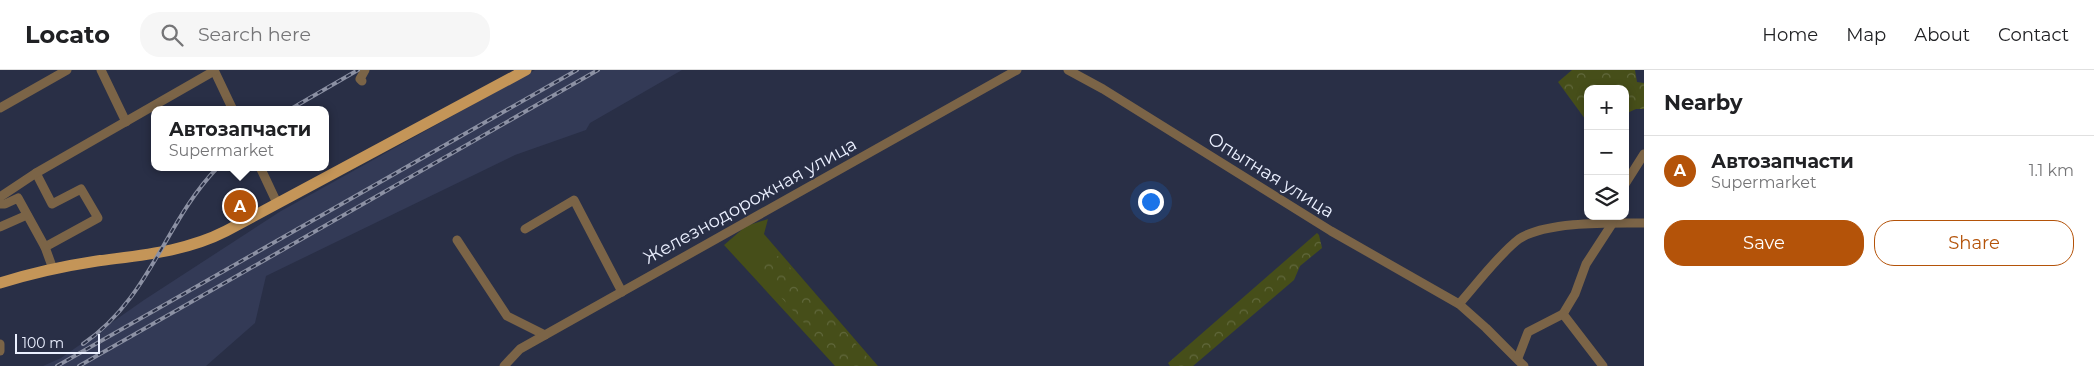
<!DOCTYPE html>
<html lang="en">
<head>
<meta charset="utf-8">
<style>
  :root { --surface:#fff; --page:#f6f6f6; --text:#202124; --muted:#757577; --line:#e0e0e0; --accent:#b45309 }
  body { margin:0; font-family:Montserrat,sans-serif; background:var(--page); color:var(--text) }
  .controls { position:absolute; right:15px; top:15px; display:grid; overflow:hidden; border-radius:10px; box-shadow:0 2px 8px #0003 }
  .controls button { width:45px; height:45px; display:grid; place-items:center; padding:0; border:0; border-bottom:1px solid var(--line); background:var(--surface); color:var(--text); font:25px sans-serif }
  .scale { position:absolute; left:15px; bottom:12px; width:85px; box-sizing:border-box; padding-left:5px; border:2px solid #ebf0ff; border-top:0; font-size:14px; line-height:18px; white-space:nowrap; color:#ebf0ff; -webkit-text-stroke:4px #292f46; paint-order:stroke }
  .you { position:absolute; left:1150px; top:131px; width:18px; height:18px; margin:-12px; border:4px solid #fff; border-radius:50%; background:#1a73e8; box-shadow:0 0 0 8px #1a73e833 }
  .badge { display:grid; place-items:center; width:32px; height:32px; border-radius:50%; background:var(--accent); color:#fff; font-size:16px; font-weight:700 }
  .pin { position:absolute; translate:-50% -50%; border:2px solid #fff; box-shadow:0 1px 5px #0006 }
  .popup { position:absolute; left:151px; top:36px; width:178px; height:65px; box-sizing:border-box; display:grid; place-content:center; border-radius:10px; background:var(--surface); filter:drop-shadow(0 1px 4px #0005); font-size:16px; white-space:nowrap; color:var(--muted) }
  .popup b { font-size:19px; color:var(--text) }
  .popup::after { content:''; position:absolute; left:50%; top:100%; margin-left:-10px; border:10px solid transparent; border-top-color:var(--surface) }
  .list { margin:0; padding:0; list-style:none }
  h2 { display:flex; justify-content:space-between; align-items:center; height:65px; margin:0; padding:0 20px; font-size:21px }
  h2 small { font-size:16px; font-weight:400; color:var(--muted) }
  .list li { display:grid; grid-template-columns:32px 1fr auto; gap:15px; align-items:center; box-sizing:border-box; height:70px; padding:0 20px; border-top:1px solid var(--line) }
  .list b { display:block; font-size:19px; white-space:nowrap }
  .list p { margin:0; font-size:16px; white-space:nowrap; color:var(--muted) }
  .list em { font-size:16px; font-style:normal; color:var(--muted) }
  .actions { display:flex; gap:10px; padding:15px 20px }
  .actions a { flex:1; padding:11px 0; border:1px solid var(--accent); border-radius:20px; text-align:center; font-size:18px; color:var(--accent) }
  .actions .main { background:var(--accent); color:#fff }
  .icon { flex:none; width:28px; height:28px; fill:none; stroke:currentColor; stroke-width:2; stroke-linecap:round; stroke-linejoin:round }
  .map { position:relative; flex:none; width:1644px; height:296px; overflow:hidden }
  header { display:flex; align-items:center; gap:30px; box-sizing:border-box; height:70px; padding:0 25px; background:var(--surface); border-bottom:1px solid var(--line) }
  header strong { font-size:24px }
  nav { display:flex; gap:28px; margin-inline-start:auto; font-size:18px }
  .search { width:350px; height:45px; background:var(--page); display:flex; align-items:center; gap:12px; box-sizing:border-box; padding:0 18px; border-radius:20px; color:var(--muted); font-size:19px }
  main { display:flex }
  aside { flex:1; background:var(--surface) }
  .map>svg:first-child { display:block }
</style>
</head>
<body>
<header>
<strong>Locato</strong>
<div class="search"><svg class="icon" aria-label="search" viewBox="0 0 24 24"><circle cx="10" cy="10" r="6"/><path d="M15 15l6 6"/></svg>Search here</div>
<nav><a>Home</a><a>Map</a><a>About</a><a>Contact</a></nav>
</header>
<main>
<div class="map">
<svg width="1644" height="296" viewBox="0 0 1644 296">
  <defs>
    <pattern id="forest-crowns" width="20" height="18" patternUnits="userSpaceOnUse" patternTransform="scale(1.25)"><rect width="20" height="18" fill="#464e19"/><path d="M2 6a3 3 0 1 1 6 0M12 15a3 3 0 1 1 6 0" fill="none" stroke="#61683c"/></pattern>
  </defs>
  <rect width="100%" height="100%" fill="#292f46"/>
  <polygon fill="#333a56" points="535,0 682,0 590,53 586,60 515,85 266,206 255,253 206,296 43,296 61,288 144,230 281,141"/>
  <polygon fill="#464e19" points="768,149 764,164 878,296 835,296 724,175 746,156"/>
  <g fill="url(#forest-crowns)">
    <polygon points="1572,0 1635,0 1637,12 1644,13 1644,39 1636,39 1625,44 1625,19 1588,19 1588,53 1558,12"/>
    <polygon points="1317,163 1319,165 1322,178 1300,196 1294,210 1193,296 1170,296 1168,293"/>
    <polygon points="780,186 875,296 836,296 812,269 805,254 759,203 762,194 767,187"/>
  </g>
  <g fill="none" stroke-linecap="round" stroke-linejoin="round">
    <g stroke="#7b6447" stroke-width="9">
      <polyline points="101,0 126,52"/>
      <polyline points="214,0 233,40"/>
      <polyline points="1068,0 1103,19 1331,161 1459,234 1486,258 1524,296"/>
      <polyline points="362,11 360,9 365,0"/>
      <polyline points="0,38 67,0"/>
      <polyline points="260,97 277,133"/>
      <polyline points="36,103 52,134 81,119 98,148 45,177"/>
      <polyline points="1625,114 1644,84"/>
      <polyline points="0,127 36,103 214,1"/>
      <polyline points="0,134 5,134 18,128 45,177 53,199"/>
      <polyline points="0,157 27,145"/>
      <polyline points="525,159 574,130 622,222"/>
      <polyline points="457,170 507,246 545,265"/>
      <path d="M 1459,234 C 1476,215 1499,184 1519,169 C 1546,151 1611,153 1644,153"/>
      <polyline points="1563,244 1575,224 1586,194 1612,154 1614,146"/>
      <polyline points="0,274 0,281"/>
      <polyline points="1518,288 1528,262 1563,244 1603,296"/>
      <polyline points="504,296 520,279 1017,0"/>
    </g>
    <path stroke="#c49558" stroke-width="11" d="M 0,213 C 32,203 64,196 97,191 C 141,185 185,182 226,161 L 526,0"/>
    <defs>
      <g id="rail">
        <polyline points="289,40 358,0"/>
        <path d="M 83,274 C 152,226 163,154 218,97"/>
        <polyline points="57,296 577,0"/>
        <polyline points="79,296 598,0"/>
      </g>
    </defs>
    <use href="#rail" stroke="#8c91a4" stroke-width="4"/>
    <use href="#rail" stroke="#292f46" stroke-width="2" stroke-dasharray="5.5" stroke-linecap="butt"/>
  </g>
  <g text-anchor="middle" stroke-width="4.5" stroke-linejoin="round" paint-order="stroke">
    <g font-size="18" fill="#ebf0ff" stroke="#292f46">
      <text transform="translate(1271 105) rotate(32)" y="6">Опытная улица</text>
      <text transform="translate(750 131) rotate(-29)" y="6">Железнодорожная улица</text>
    </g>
  </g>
</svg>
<div class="controls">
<button>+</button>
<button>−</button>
<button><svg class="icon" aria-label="layers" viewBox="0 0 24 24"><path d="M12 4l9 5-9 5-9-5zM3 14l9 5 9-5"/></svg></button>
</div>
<div class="scale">100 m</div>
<div class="you"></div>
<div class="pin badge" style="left:240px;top:136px">A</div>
<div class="popup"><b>Автозапчасти</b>Supermarket</div>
</div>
<aside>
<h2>Nearby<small></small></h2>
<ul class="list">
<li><span class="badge">A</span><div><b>Автозапчасти</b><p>Supermarket</p></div><em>1.1 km</em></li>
</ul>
<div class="actions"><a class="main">Save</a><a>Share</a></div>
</aside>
</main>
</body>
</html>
